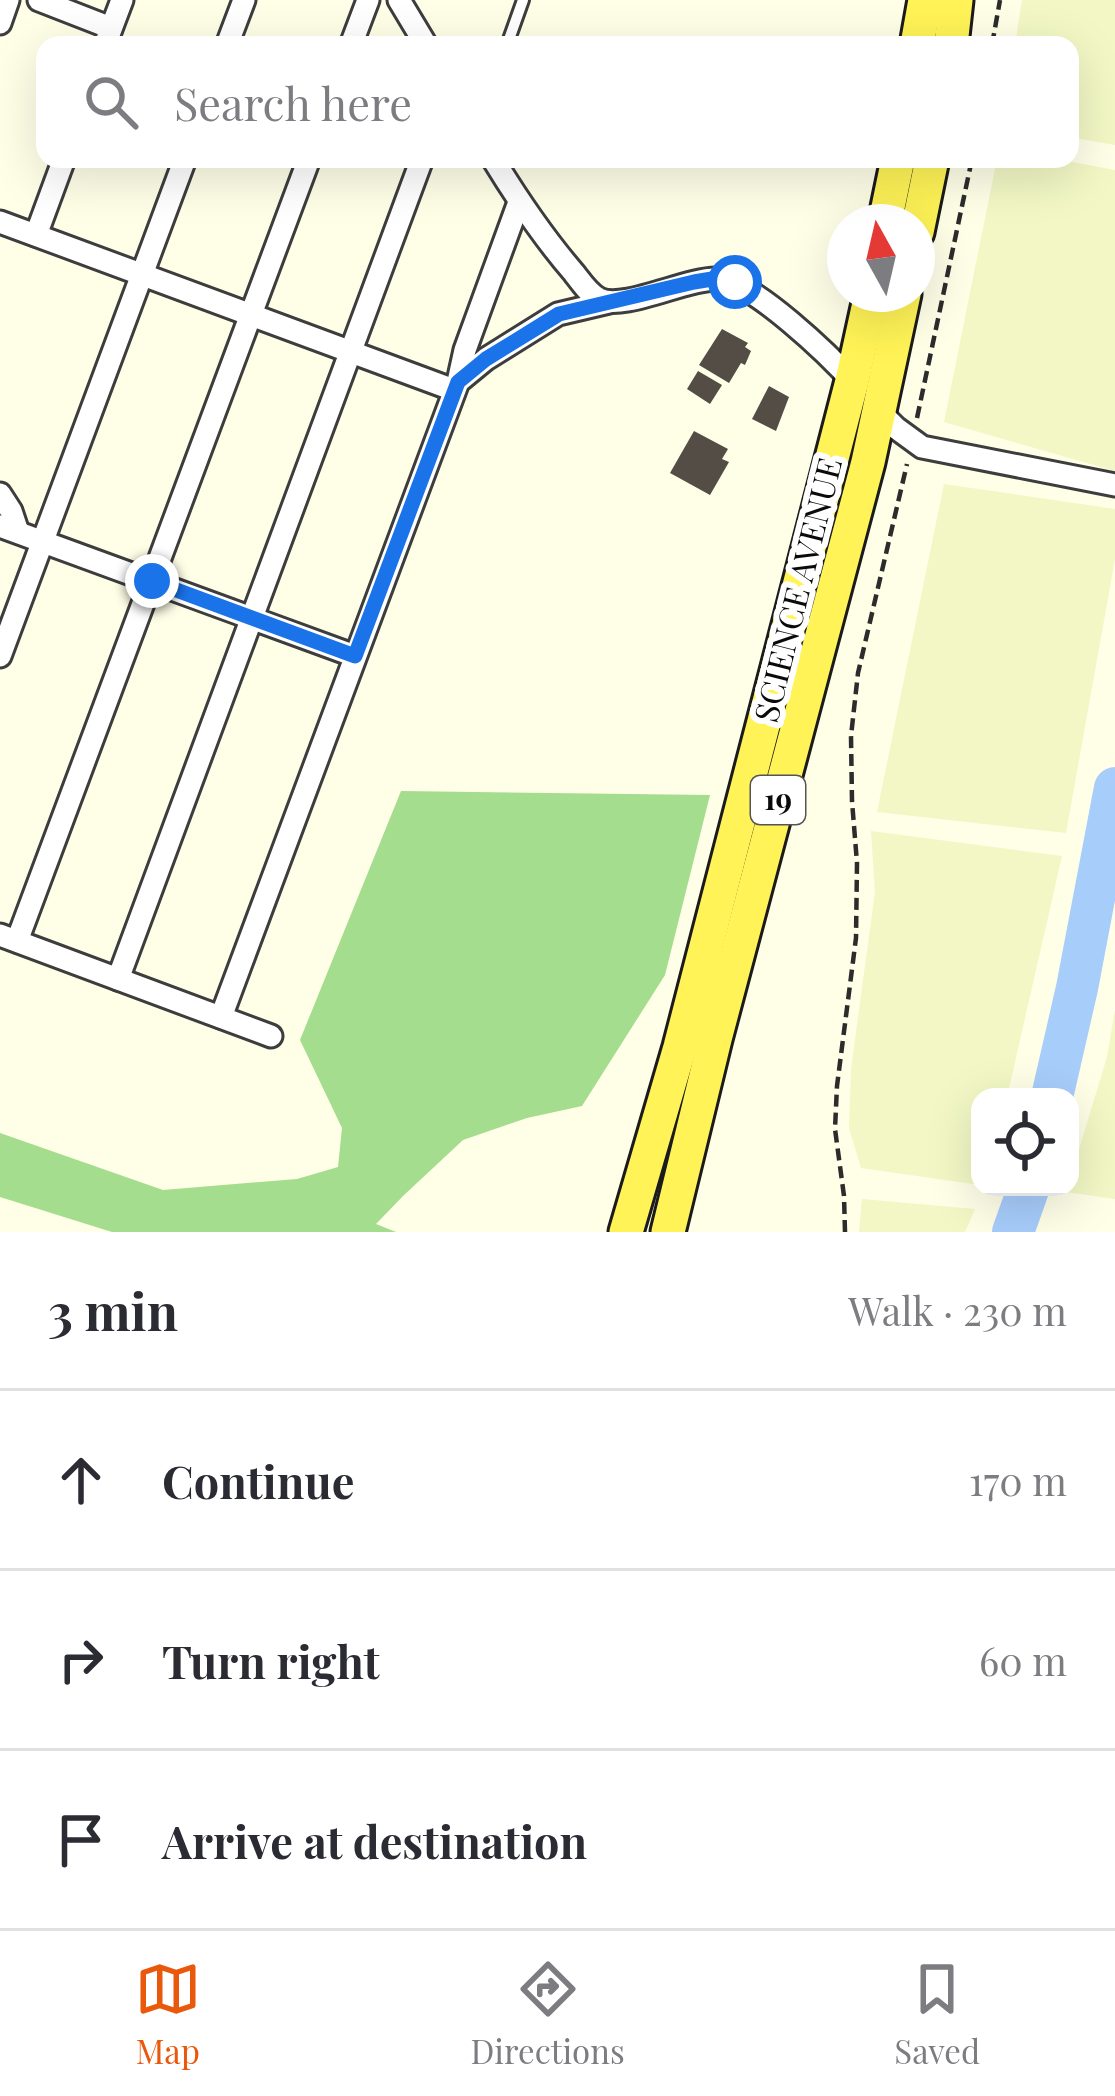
<!DOCTYPE html>
<html lang="en">
<head>
<meta charset="utf-8">
<style>
  :root { --surface:#fff; --page:#f2f2f3; --text:#2b2b33; --muted:#7c7c81; --line:#e1e1e2; --accent:#ea580c }
  body { margin:0; font-family:"Playfair Display",serif; background:var(--page); color:var(--text) }
  .controls { position:absolute; right:36px; bottom:36px; display:grid; overflow:hidden; border-radius:24px; box-shadow:0 12px 48px #0002 }
  .controls button { width:108px; height:108px; display:grid; place-items:center; padding:0; border:0; border-bottom:3px solid var(--line); background:var(--surface); color:var(--text); font:60px sans-serif }
  .compass { position:absolute; left:827px; top:204px; width:108px; height:108px; border-radius:50%; background:var(--surface); box-shadow:0 12px 48px #0002; rotate:352deg }
  .stop { position:absolute; width:36px; height:36px; margin:-27px; border:9px solid #1a73e8; border-radius:50%; background:#fff }
  .stop.end { background:#1a73e8; border-color:#fff; box-shadow:0 3px 12px #0008 }
  .list { margin:0; padding:0; list-style:none }
  h2 { display:flex; justify-content:space-between; align-items:center; height:156px; margin:0; padding:0 48px; font-size:51px }
  h2 small { font-size:39px; font-weight:400; color:var(--muted) }
  .list li { display:grid; grid-template-columns:78px 1fr auto; gap:36px; align-items:center; box-sizing:border-box; height:180px; padding:0 48px; border-top:3px solid var(--line) }
  .list b { display:block; font-size:45px; white-space:nowrap }
  .list em { font-size:39px; font-style:normal; color:var(--muted) }
  .icon { flex:none; width:66px; height:66px; fill:none; stroke:currentColor; stroke-width:2; stroke-linecap:round; stroke-linejoin:round }
  .map { position:relative; flex:none; width:1115px; height:1232px; overflow:hidden }
  .search { position:absolute; background:var(--surface); box-shadow:0 12px 48px #0002; left:36px; right:36px; top:36px; height:132px; display:flex; align-items:center; gap:30px; box-sizing:border-box; padding:0 42px; border-radius:24px; color:var(--muted); font-size:45px }
  .sheet { height:696px; background:var(--surface) }
  nav { display:flex; justify-content:space-around; align-items:center; box-sizing:border-box; height:168px; border-top:3px solid var(--line); background:var(--surface); font-size:33px; color:var(--muted) }
  nav a { display:grid; justify-items:center; gap:6px }
  nav .on { color:var(--accent) }
  .map>svg:first-child { display:block }
</style>
</head>
<body>
<div class="map">
<svg width="1115" height="1232" viewBox="0 0 1115 1232">
  <rect width="100%" height="100%" fill="#fffee7"/>
  <g fill="#f2f7c5">
    <polygon points="1022,0 1115,0 1115,145 1070,137 1070,45 1015,45"/>
    <polygon points="997,159 1056,159 1115,170 1115,471 944,422"/>
    <polygon points="944,484 1115,509 1115,559 1066,833 877,812"/>
    <polygon points="871,831 1062,856 1007,1097 980,1097 980,1185 861,1168 849,1128 851,1069 875,892"/>
    <polygon points="1115,1010 1115,1199 1066,1192 1070,1187 1070,1179 1107,1057"/>
    <polygon points="862,1199 975,1209 965,1232 859,1232"/>
  </g>
  <polygon fill="#a3dd8d" points="401,791 710,795 665,975 582,1106 527,1118 463,1140 403,1196 376,1224 396,1232 112,1232 0,1197 0,1133 163,1190 297,1179 338,1167 342,1128 300,1040"/>
  <g fill="none" stroke-linecap="round" stroke-linejoin="round">
    <g stroke="#a7cdfb" stroke-width="42">
      <polyline points="1052,1097 1077,988 1115,788"/>
      <polyline points="1013,1232 1029,1187"/>
    </g>
  </g>
  <g fill="#534d46">
    <polygon points="722,329 748,343 745,347 751,351 745,365 741,363 729,383 699,365"/>
    <polygon points="698,371 722,385 710,404 687,389"/>
    <polygon points="769,386 789,397 776,431 752,419"/>
    <polygon points="694,431 728,449 722,459 729,462 710,495 670,473"/>
  </g>
  <g fill="none" stroke-linecap="round" stroke-linejoin="round">
    <defs>
      <polyline id="lane" points="507,45 523,0"/>
      <g id="street">
        <polyline points="39,0 111,28"/>
        <polyline points="399,0 426,45"/>
        <polyline points="0,23 8,0"/>
        <polyline points="105,45 122,0"/>
        <polyline points="227,45 244,0"/>
        <polyline points="351,45 368,0"/>
        <path d="M 493,159 C 518,200 543,237 574,273 C 581,282 589,294 599,299 C 623,311 687,278 717,279 C 751,279 832,358 855,384"/>
        <polyline points="0,222 454,390"/>
        <polyline points="36,235 64,159"/>
        <polyline points="458,382 465,350 519,202"/>
        <polyline points="876,408 896,428 922,447 1115,485"/>
        <polyline points="0,494 11,511 18,532"/>
        <polyline points="0,526 355,656"/>
        <polyline points="0,656 185,159"/>
        <polyline points="0,935 271,1036"/>
        <polyline points="17,941 309,159"/>
        <polyline points="118,979 422,159"/>
        <polyline points="221,1017 458,382 486,359 558,314 609,302"/>
      </g>
      <g id="primary">
        <polyline points="917,45 925,0"/>
        <polyline points="951,45 956,0"/>
        <polyline points="885,222 898,159"/>
        <polyline points="917,232 932,159"/>
        <polyline points="626,1232 680,1047 852,381 871,294"/>
        <polyline points="668,1232 715,1039 868,462 904,294"/>
      </g>
    </defs>
    <use href="#lane" stroke="#3d3d3d" stroke-width="16"/>
    <use href="#street" stroke="#3d3d3d" stroke-width="27"/>
    <use href="#primary" stroke="#1b1b1b" stroke-width="39"/>
    <g stroke="#2c2c2c" stroke-width="4.5" stroke-dasharray="12 6" stroke-linecap="butt">
      <polyline points="992,45 1000,0"/>
      <polyline points="917,418 972,159"/>
      <polyline points="845,1232 844,1196 835,1129 837,1086 856,938 857,863 852,801 851,736 858,673 907,464"/>
    </g>
    <use href="#lane" stroke="#fff" stroke-width="10"/>
    <use href="#street" stroke="#fff" stroke-width="21"/>
    <use href="#primary" stroke="#fff357" stroke-width="33"/>
  </g>
  <g fill="none" stroke-linecap="round" stroke-linejoin="round">
    <polyline stroke="#1a73e8" stroke-width="15" points="152,581 355,656 458,382 486,359 559,314 694,282 718,278 735,282"/>
  </g>
  <g text-anchor="middle" stroke-width="12" stroke-linejoin="round" paint-order="stroke">
    <rect fill="#fff" stroke="#545454" stroke-width="3" x="751" y="776" width="54" height="48" rx="9"/>
    <g font-size="30" font-weight="bold" fill="#0a0a0a">
      <text x="778" y="810">19</text>
    </g>
    <g font-size="33" fill="#0a0a0a" stroke="#fff">
      <text transform="translate(798 590) rotate(-76)" y="12">SCIENCE AVENUE</text>
    </g>
  </g>
</svg>
<div class="controls">
<button><svg class="icon" aria-label="locate" viewBox="0 0 24 24"><circle cx="12" cy="12" r="6"/><path d="M12 2v4M12 18v4M2 12h4M18 12h4"/></svg></button>
</div>
<svg class="compass" viewBox="-18 -18 36 36"><path d="M0-13l5 13h-10z" fill="#e53935"/><path d="M0 13l5-13h-10z" fill="#7c7c81"/></svg>
<div class="stop" style="left:735px;top:282px"></div>
<div class="stop end" style="left:152px;top:581px"></div>
<div class="search"><svg class="icon" aria-label="search" viewBox="0 0 24 24"><circle cx="10" cy="10" r="6"/><path d="M15 15l6 6"/></svg>Search here</div>
</div>
<section class="sheet">
<h2>3 min<small>Walk · 230 m</small></h2>
<ul class="list">
<li><svg class="icon" aria-label="ahead" viewBox="0 0 24 24"><path d="M12 20V5M6 11l6-6 6 6"/></svg><div><b>Continue</b></div><em>170 m</em></li>
<li><svg class="icon" aria-label="right" viewBox="0 0 24 24"><path d="M7 20v-9h11M14 6l5 5-5 5"/></svg><div><b>Turn right</b></div><em>60 m</em></li>
<li><svg class="icon" aria-label="arrive" viewBox="0 0 24 24"><path d="M6 21V4h12l-3 4 3 4H6"/></svg><div><b>Arrive at destination</b></div></li>
</ul>
</section>
<nav>
<a class="on"><svg class="icon" aria-label="map" viewBox="0 0 24 24"><path d="M3 6l6-2 6 2 6-2v14l-6 2-6-2-6 2zM9 4v14M15 6v14"/></svg>Map</a>
<a><svg class="icon" aria-label="directions" viewBox="0 0 24 24"><path d="M12 3l9 9-9 9-9-9zM9 14v-3h6M13 9l2 2-2 2"/></svg>Directions</a>
<a><svg class="icon" aria-label="saved" viewBox="0 0 24 24"><path d="M7 4h10v16l-5-4-5 4z"/></svg>Saved</a>
</nav>
</body>
</html>
